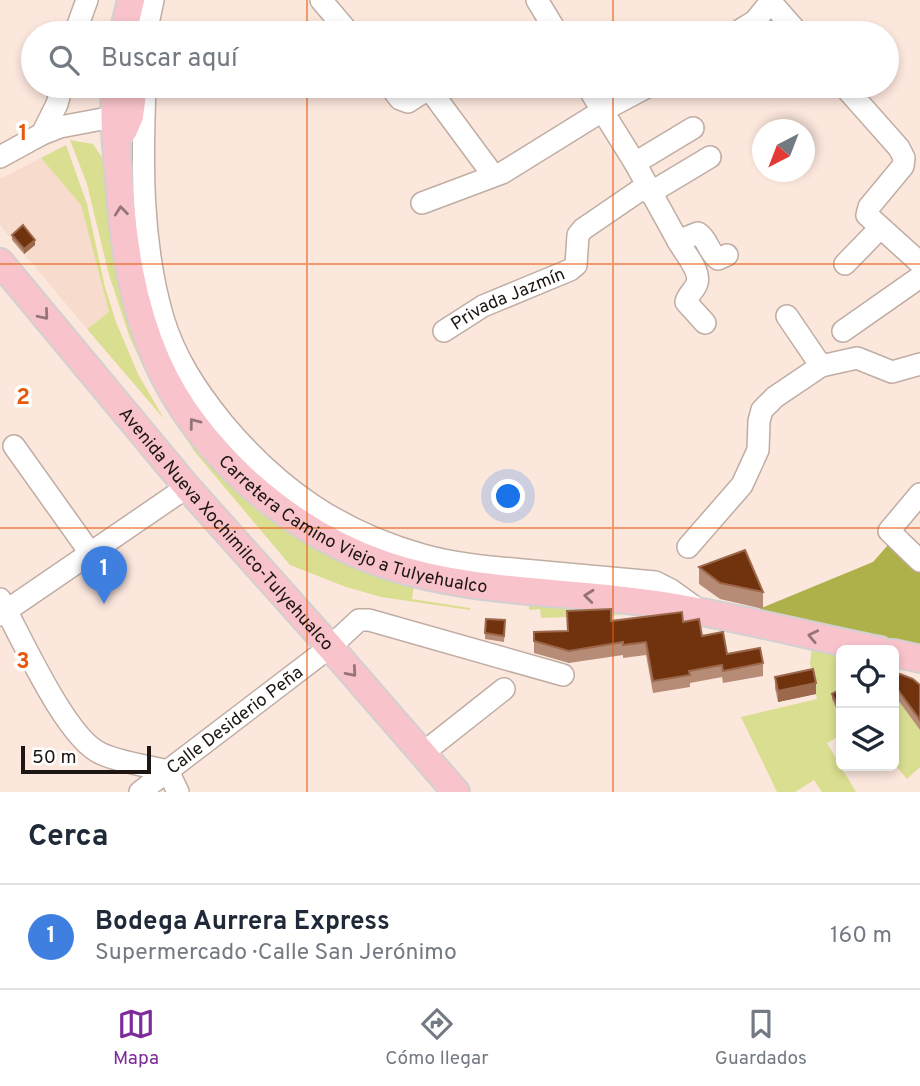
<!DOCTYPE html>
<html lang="es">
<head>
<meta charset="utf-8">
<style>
  :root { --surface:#fff; --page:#f6f6f7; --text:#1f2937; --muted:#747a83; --line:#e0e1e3; --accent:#7d2a9a }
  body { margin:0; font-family:Overpass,sans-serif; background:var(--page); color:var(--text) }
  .controls { position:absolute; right:21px; bottom:21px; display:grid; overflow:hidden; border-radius:10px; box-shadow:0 4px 10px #0003 }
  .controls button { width:63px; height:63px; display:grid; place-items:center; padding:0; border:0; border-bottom:2px solid var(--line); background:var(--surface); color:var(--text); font:35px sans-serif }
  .compass { position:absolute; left:752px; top:119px; width:63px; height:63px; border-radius:50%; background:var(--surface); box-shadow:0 4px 10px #0003; rotate:222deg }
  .scale { position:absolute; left:21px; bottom:18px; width:130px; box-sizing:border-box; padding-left:7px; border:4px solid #1d1612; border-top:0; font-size:19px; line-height:24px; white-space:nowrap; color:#1d1612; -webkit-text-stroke:5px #fff; paint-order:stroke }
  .you { position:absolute; left:509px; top:497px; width:24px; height:24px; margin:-18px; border:5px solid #fff; border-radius:50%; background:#1a73e8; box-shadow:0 0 0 10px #1a73e833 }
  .badge { display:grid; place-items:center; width:46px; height:46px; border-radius:50%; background:var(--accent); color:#fff; font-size:23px; font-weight:700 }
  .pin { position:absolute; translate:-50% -58px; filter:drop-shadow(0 2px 4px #0008) }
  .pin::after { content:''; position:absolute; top:37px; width:24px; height:21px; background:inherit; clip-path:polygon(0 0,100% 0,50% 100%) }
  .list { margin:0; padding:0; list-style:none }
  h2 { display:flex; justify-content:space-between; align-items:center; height:91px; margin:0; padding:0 28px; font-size:30px }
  h2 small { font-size:23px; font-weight:400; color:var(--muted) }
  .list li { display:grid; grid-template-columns:46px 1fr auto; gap:21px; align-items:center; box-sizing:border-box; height:105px; padding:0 28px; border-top:2px solid var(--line) }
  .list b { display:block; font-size:26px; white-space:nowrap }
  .list p { margin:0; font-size:23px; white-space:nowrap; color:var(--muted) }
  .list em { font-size:23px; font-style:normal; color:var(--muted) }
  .icon { flex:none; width:38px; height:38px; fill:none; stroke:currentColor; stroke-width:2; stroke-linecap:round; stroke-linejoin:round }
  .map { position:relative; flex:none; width:920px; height:792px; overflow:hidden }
  .search { position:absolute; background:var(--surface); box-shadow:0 4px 10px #0003; left:21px; right:21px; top:21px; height:77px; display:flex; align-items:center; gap:18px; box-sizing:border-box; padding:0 24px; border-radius:38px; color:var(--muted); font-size:26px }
  .sheet { height:196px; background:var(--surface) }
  nav { display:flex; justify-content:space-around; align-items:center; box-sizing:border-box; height:98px; border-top:2px solid var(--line); background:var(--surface); font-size:19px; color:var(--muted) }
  nav a { display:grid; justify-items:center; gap:4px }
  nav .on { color:var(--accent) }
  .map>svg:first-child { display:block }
</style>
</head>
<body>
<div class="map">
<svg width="920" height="792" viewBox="0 0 920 792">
  <rect width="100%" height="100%" fill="#fce7dd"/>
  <polygon fill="#f7dbcd" points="41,158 81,205 109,312 87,329 0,225 0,179"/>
  <g fill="#dade90">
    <polygon points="70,140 93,144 103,159 113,256 119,283 137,343 414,585 412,599 470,608 470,610 381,597 346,587 290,565 194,451 149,379 130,338 109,275 87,184"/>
    <polygon points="66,145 87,204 105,287 116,322 138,374 164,419 87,329 109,312 81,205 41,158"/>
    <polygon points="529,604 622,615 541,618 540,609 529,610"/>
    <polygon points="812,648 841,657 841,735 827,743 856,792 822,792 814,780 795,792 777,792 741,717 817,699 810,663"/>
    <polygon points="898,700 920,730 920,767 907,779 894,764 894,703"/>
  </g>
  <polygon fill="#aeb14a" points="888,545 920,572 920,645 759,609 873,562"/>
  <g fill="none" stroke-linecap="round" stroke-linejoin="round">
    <defs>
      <g id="minor">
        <polyline points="321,0 349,33"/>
        <polyline points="537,0 557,33"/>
        <polyline points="769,0 798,33"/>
        <polyline points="75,33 87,0"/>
        <polyline points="146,33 153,0"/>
        <polyline points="736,33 755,21 772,0"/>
        <path d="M 145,86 C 142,164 141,242 163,318 C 175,358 197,391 223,423 C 278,489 340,532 423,555 C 455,564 490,567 523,570 C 567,574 611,578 655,582 L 671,590 L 700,611"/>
        <polyline points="390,86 400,99 408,102 425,91 433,94 493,175"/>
        <path d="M 587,86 L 635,163 L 678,241 L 698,233 C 708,239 708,252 718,259 L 727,255"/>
        <polyline points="844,86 899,148 904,158 903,166 869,207 867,215 920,263"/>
        <polyline points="42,134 57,104 62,86"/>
        <polyline points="0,157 42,134 60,127 113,117"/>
        <polyline points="635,163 693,128"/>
        <polyline points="650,193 710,157"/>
        <polyline points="422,203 502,173 602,111 649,86"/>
        <path d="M 678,241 C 684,252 701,271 697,283 C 695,290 688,294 686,302 L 705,323"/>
        <polyline points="845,264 880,228"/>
        <polyline points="787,316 821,366"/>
        <path id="s1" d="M 444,331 L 483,306 L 570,270 L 576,265 L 578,235 L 583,229 L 646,186"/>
        <polyline points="843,331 920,277"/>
        <polyline points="14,446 91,554"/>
        <polyline points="920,494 889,531 920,561"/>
        <polyline points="688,547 742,485 758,450 759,421 762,410 775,397 821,366 857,358 892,372 920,364"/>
        <path d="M 0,599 C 20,634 65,737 100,753 C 117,762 149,766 168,771 L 178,792"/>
        <polyline points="0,615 187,487"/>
        <polyline points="423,753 504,689"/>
        <path id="s2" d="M 140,792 L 330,647 L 359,620 L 369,620 L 563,675"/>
      </g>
      <g id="major">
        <polyline points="123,33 131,0"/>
        <path id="s3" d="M 115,86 C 113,117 116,148 119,179 C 123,242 132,304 157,361 C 198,454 291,533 386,565 C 476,595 576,590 669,606 C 740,618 810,636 880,650"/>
        <polyline points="124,130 130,116 134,86"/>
        <path id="s4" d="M 0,262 L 187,487 L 330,647 L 456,792"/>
        <polyline points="894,653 920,659"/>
      </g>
    </defs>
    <use href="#minor" stroke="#c0ada3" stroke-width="24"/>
    <use href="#major" stroke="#d2d0d0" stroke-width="30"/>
    <use href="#minor" stroke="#fff" stroke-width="21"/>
    <use href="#major" stroke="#f8c3ca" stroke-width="26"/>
  </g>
  <g fill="#b68c76">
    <polygon points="12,235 35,245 24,254 12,240"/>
    <polygon points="699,567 763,592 763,609 720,599 699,584"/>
    <polygon points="567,611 611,621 683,622 727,654 763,663 763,676 723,683 722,677 690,683 690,687 653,693 646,655 623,658 623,655 569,663 534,653 534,632 568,631"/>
    <polygon points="505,626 504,642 485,639 485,633"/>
    <polygon points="775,677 816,694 778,702 775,688"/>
    <polygon points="894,679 920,685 920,730 898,700"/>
    <polygon points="841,689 839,715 832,699 832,694"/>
  </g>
  <g fill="#9b684c">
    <polygon points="35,240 35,245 24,254 24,249"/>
    <polygon points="816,683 816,694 778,702 778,691"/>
    <polygon points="898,690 898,700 894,703 894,693"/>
  </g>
  <g fill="#71320e" stroke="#9b684c" stroke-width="2">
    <polygon points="23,225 35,240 24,249 12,235"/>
    <polygon points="745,550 763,592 720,583 699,567"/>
    <polygon points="611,609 611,621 682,612 683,622 699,619 702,636 723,632 727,654 760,648 763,663 723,671 722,665 689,671 690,675 653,681 646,642 623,645 623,642 569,651 534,641 534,632 568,631 567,611"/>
    <polygon points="486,619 505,620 504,636 485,633"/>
    <polygon points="813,669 816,683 778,691 775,677"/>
    <polygon points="900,674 913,679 920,685 920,720 898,690 894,693 894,679"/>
    <polygon points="841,689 841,708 839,709 832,694"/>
  </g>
  <defs><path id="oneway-chevron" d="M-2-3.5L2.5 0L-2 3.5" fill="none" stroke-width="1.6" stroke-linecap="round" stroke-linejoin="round" transform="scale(1.75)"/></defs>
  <g stroke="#957577">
    <use href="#oneway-chevron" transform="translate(121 211) rotate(-96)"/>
    <use href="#oneway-chevron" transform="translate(44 315) rotate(50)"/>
    <use href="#oneway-chevron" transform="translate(194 423) rotate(-127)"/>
    <use href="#oneway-chevron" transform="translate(589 596) rotate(-174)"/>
    <use href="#oneway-chevron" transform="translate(813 636) rotate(-168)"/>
    <use href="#oneway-chevron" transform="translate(352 672) rotate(49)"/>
  </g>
  <path fill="none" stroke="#e8590c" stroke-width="2" stroke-opacity="0.55" d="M 307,0 L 307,33M 613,0 L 613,33M 307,86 L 307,792M 613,86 L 613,792M 0,264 L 920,264M 0,528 L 920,528"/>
  <g text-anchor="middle" stroke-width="7" stroke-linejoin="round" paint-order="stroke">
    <g font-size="18" fill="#1d1612" stroke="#fff">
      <text dy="6" stroke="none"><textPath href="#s1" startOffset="72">Privada Jazmín</textPath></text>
      <text dy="6" stroke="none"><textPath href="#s3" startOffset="548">Carretera Camino Viejo a Tulyehualco</textPath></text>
      <text dy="6" stroke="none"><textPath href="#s4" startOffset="350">Avenida Nueva Xochimilco-Tulyehualco</textPath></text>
      <text dy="6" stroke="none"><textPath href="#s2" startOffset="119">Calle Desiderio Peña</textPath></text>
    </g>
  </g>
  <g font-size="23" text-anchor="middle" font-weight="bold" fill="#e8590c" stroke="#fff" stroke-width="7" stroke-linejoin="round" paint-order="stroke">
    <text x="23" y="140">1</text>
    <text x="23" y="404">2</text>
    <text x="23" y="668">3</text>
  </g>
</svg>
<div class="controls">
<button><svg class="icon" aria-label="locate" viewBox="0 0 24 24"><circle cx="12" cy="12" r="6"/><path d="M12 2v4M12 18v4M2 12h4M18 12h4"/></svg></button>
<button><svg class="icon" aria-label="layers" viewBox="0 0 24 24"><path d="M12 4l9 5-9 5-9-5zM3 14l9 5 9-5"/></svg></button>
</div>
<svg class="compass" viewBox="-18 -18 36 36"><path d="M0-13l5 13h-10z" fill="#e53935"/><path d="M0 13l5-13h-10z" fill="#747a83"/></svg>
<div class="scale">50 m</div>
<div class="you"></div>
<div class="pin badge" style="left:104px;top:604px;background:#3f7fe0">1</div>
<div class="search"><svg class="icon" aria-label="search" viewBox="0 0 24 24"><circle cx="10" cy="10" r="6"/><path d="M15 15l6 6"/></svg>Buscar aquí</div>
</div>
<section class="sheet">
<h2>Cerca<small></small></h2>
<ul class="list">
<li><span class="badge" style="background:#3f7fe0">1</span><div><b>Bodega Aurrera Express</b><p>Supermercado · Calle San Jerónimo</p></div><em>160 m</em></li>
</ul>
</section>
<nav>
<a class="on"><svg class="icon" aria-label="map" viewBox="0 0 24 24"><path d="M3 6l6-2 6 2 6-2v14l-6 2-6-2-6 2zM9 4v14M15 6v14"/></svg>Mapa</a>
<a><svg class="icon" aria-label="directions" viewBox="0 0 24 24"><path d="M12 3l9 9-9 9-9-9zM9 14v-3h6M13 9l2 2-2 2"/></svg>Cómo llegar</a>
<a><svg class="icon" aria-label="saved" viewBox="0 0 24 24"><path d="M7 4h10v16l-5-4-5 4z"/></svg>Guardados</a>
</nav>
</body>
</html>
